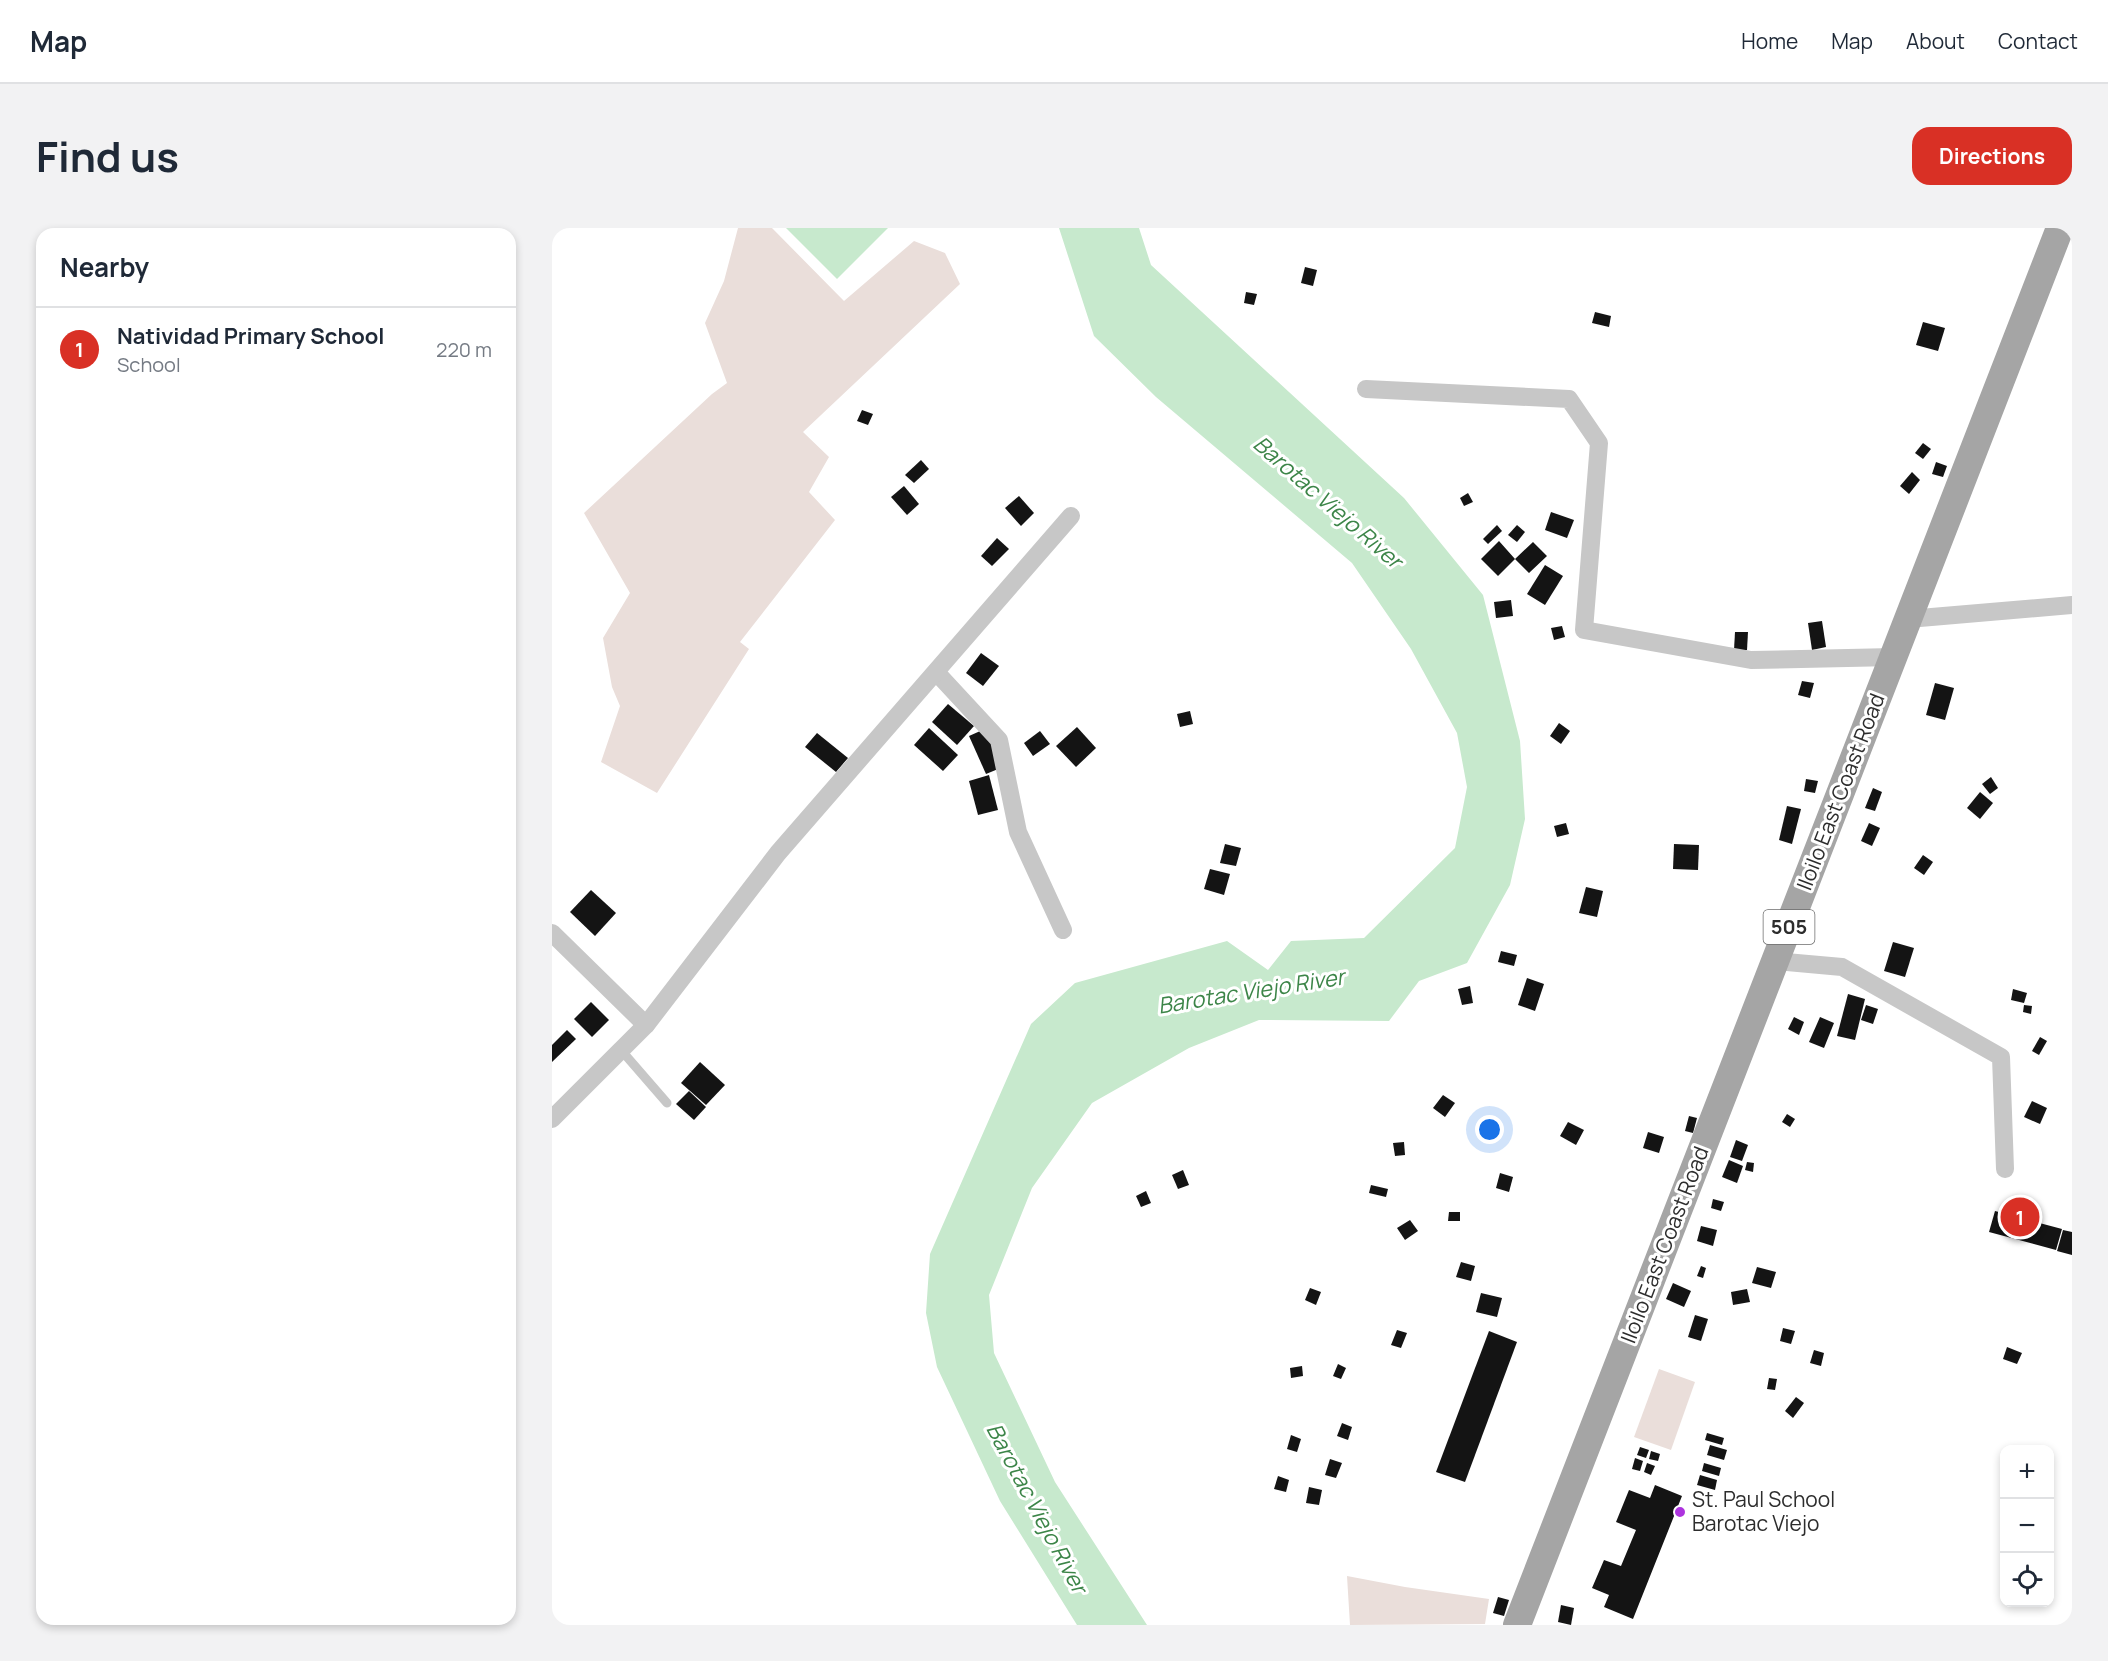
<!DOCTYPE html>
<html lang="en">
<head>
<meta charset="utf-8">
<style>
  :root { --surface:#fff; --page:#f2f2f3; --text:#1f2937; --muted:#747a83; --line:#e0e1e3; --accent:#d93025 }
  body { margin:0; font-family:Manrope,sans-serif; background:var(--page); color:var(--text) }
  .controls { position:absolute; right:18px; bottom:18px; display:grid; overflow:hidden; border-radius:12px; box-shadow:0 3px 9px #0003 }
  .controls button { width:54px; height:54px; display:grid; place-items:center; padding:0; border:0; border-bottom:2px solid var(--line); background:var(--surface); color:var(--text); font:30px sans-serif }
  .you { position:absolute; left:938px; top:902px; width:21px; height:21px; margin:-15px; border:4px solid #fff; border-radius:50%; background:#1a73e8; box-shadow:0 0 0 9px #1a73e833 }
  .badge { display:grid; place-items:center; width:39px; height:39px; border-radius:50%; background:var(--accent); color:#fff; font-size:20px; font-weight:700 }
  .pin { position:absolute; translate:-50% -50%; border:3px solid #fff; box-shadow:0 2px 6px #0006 }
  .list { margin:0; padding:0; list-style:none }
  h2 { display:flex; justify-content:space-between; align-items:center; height:78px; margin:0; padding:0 24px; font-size:26px }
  h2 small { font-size:20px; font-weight:400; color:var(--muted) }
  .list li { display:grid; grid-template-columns:39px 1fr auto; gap:18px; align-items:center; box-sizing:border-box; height:84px; padding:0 24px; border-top:2px solid var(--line) }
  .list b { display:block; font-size:22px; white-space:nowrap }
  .list p { margin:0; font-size:20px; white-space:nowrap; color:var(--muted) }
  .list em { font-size:20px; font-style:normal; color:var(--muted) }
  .icon { flex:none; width:33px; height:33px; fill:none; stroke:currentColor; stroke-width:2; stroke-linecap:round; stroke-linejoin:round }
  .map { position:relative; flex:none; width:1520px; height:1397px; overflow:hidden; border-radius:18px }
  header { display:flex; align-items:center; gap:36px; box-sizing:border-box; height:84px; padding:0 30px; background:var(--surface); border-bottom:2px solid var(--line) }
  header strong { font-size:28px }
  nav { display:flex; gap:33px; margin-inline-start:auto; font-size:21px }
  .intro { display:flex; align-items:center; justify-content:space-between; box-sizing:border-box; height:144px; padding:0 36px }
  h1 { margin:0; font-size:42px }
  .button { padding:15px 27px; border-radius:18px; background:var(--accent); color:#fff; font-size:21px; font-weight:700 }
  main { display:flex; gap:36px; padding:0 36px }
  aside { flex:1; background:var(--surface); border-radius:18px; box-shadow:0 3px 9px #0003 }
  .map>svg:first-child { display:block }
</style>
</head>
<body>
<header>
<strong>Map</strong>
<nav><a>Home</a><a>Map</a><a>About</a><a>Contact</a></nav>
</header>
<div class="intro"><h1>Find us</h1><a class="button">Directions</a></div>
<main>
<aside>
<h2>Nearby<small></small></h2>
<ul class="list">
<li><span class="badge">1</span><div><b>Natividad Primary School</b><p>School</p></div><em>220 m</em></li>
</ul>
</aside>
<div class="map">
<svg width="1520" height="1397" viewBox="0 0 1520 1397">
  <rect width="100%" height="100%" fill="#fff"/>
  <g fill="#eadeda">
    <polygon points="186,0 220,0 292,73 362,13 393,25 408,56 251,204 277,229 257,264 283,292 188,414 197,421 105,565 49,534 68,478 60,459 51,410 78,365 32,285 160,166 175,155 153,95 172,53"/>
    <polygon points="1107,1141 1143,1154 1119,1222 1082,1209"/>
    <polygon points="795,1348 853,1359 937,1371 933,1396 798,1397"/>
  </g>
  <g fill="#c7e9cd">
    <polygon points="234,0 336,0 285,51"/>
    <polygon points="507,0 587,0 599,37 852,270 931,367 968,513 973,591 958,657 915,735 867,753 837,793 707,792 637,820 540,875 480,960 437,1067 442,1125 503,1254 595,1397 525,1397 448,1273 385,1139 374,1085 378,1026 479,796 523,755 675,713 716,742 739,713 812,710 903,620 915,559 905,505 859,421 800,335 604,169 542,108"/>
  </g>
  <g fill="#141414">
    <polygon points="753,39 765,42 761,58 749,55"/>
    <polygon points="694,64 705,66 702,77 692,75"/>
    <polygon points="1043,84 1059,88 1057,99 1040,95"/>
    <polygon points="1371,94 1393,100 1386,123 1364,117"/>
    <polygon points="310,182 321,186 316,197 305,193"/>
    <polygon points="1371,215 1379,221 1371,231 1363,225"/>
    <polygon points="369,232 377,241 362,255 353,247"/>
    <polygon points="1384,234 1395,238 1391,249 1380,246"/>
    <polygon points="1360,244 1368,252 1357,266 1348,258"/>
    <polygon points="352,258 367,276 355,287 339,269"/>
    <polygon points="916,265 921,274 912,278 908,270"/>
    <polygon points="467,268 482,285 469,298 453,280"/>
    <polygon points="999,284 1022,292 1015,310 993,302"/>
    <polygon points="945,297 950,303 936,316 931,311"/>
    <polygon points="965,297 973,304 965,314 956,307"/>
    <polygon points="445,310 457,321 440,338 429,328"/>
    <polygon points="947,313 963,331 981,314 995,328 977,345 963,331 946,348 929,331"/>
    <polygon points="993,337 1011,348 993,377 975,366"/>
    <polygon points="959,372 961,388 944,390 942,374"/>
    <polygon points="1270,393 1274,419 1260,422 1256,395"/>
    <polygon points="1010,398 1013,409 1002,412 999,400"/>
    <polygon points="1183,404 1196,404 1195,422 1182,422"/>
    <polygon points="429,425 447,438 431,458 414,445"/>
    <polygon points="1250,453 1262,455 1258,470 1246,467"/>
    <polygon points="1383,455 1402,460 1393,492 1374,487"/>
    <polygon points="396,476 422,498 405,517 380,494"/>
    <polygon points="638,483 641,496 628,499 625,486"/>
    <polygon points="1007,495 1018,503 1009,516 998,508"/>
    <polygon points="525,499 544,520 524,539 504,518"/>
    <polygon points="377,500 406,527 391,543 362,517"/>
    <polygon points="435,500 451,539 434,546 417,508"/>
    <polygon points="488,503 498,516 481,528 472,515"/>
    <polygon points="265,505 296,530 284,544 253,519"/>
    <polygon points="437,547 446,582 426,587 417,553"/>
    <polygon points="1439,549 1446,560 1438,566 1430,556"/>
    <polygon points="1254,551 1266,553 1263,565 1252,563"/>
    <polygon points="1321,560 1330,564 1323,583 1313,580"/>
    <polygon points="1428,564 1441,575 1428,591 1415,580"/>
    <polygon points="1235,578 1249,581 1240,616 1227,612"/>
    <polygon points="1014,595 1017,606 1005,609 1002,598"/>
    <polygon points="1317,595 1328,600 1320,618 1309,613"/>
    <polygon points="673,616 689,620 684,638 668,635"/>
    <polygon points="1122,616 1147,617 1146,642 1121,641"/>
    <polygon points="1371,627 1381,634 1372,647 1362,640"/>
    <polygon points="658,641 678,646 672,667 652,661"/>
    <polygon points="1034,659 1051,663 1045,689 1027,685"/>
    <polygon points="39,662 64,685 43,708 18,684"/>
    <polygon points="1341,714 1362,720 1353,749 1332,743"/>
    <polygon points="949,723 965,727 962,738 946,734"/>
    <polygon points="975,750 992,756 983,783 966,777"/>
    <polygon points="918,758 921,775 910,777 906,761"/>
    <polygon points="1461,761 1475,765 1472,775 1459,772"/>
    <polygon points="1296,766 1313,771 1303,812 1285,808"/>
    <polygon points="39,774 57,792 40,809 22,791"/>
    <polygon points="1314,777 1326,781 1321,796 1309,792"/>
    <polygon points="1472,777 1480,778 1479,786 1471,784"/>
    <polygon points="1242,789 1252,794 1247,807 1236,801"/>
    <polygon points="1268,789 1282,795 1272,820 1257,814"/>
    <polygon points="15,802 24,811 0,834 0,817"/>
    <polygon points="1488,809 1495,813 1487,827 1480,823"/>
    <polygon points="148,834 173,857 154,877 129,855"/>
    <polygon points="137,863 154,879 142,892 124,876"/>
    <polygon points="891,867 903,875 893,889 881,880"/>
    <polygon points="1480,873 1495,880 1488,896 1472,889"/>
    <polygon points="1235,886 1243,891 1238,899 1230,894"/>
    <polygon points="1137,888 1145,890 1141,905 1133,903"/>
    <polygon points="1016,894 1032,902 1024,917 1008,908"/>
    <polygon points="1096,904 1112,909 1107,925 1091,920"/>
    <polygon points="1184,912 1196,917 1190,933 1178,929"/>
    <polygon points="852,914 853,927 843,928 841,915"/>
    <polygon points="1177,932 1191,938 1185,955 1170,949"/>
    <polygon points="1195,934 1202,935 1201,944 1193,942"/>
    <polygon points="631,942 637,957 626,961 620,947"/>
    <polygon points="948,945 961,949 957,964 944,960"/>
    <polygon points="819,957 836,961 834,969 817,965"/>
    <polygon points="594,963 599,975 589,979 584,968"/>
    <polygon points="1161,971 1172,974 1169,983 1159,980"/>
    <polygon points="1443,983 1510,1001 1504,1022 1437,1004"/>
    <polygon points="897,984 908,984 908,993 896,993"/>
    <polygon points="858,992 866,1003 853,1012 845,1000"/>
    <polygon points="1149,998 1165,1002 1161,1018 1145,1013"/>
    <polygon points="1511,1002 1520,1004 1520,1027 1505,1023"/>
    <polygon points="909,1034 923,1038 919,1053 904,1049"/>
    <polygon points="1149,1038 1154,1040 1151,1050 1145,1048"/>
    <polygon points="1205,1039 1224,1044 1219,1060 1200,1055"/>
    <polygon points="1121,1055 1139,1063 1132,1079 1114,1071"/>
    <polygon points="758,1060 769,1064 764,1077 753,1072"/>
    <polygon points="1195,1061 1198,1074 1181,1077 1179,1064"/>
    <polygon points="929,1065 950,1070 945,1089 924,1084"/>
    <polygon points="1143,1087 1156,1091 1149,1113 1136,1109"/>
    <polygon points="1231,1100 1243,1103 1239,1116 1228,1113"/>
    <polygon points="845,1102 855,1105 849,1120 839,1117"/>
    <polygon points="937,1103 965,1114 913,1254 884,1244"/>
    <polygon points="1455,1119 1470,1125 1465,1136 1451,1131"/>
    <polygon points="1262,1122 1272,1125 1269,1138 1258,1135"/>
    <polygon points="786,1136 794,1140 789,1151 781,1148"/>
    <polygon points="750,1138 751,1148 739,1150 738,1140"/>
    <polygon points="1217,1150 1225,1151 1223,1162 1215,1161"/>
    <polygon points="1244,1169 1252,1175 1241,1190 1233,1183"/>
    <polygon points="790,1195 800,1199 796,1212 785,1208"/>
    <polygon points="1155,1205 1172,1210 1170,1217 1153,1212"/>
    <polygon points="739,1207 749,1211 745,1224 735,1221"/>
    <polygon points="1158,1217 1175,1222 1172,1232 1155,1227"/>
    <polygon points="1088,1219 1097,1222 1094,1230 1085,1227"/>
    <polygon points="1099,1223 1108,1226 1106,1233 1097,1231"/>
    <polygon points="1083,1230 1091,1233 1088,1243 1080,1241"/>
    <polygon points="778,1231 790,1235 784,1250 773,1247"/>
    <polygon points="1095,1235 1103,1238 1099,1247 1092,1244"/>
    <polygon points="1152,1235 1169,1240 1167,1248 1150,1243"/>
    <polygon points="1148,1247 1165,1252 1163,1262 1145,1257"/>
    <polygon points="726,1248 737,1252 734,1264 722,1261"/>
    <polygon points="1103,1257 1130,1268 1081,1391 1052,1379 1057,1367 1040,1360 1052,1332 1069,1338 1084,1302 1064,1294 1077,1262 1098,1270"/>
    <polygon points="757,1259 770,1262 767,1277 754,1275"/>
    <polygon points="946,1369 957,1372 952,1388 941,1385"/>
    <polygon points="1009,1377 1022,1380 1019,1397 1006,1394"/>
  </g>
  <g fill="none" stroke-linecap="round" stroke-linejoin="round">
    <polyline stroke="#c7c7c7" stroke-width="9" points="69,822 115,875"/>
    <g stroke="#c7c7c7" stroke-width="18">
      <polyline points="814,161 1017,171 1047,215 1032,402 1199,432 1342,429"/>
      <polyline points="1356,391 1520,377"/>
      <polyline points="384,444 447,512 466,604 511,702"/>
      <polyline points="0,705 94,797"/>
      <polyline points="1223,733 1290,739 1449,829 1453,941"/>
      <polyline points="0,891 94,797 226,625 519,288"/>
    </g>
    <polyline stroke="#a5a5a5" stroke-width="28" points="965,1397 1508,0"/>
  </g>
  <circle fill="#ad34de" stroke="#fff" stroke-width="2" cx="1128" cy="1284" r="6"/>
  <g text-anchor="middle" stroke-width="6" stroke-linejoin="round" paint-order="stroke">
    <rect fill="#fff" stroke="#6c6c6c" stroke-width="1.5" x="1211.5" y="682" width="51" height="34" rx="4.5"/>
    <g font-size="20" font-weight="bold" fill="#2d2d2d">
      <text x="1237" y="706">505</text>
    </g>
    <g font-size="21" fill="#2d2d2d" stroke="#fff">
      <text transform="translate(1289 564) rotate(-69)" y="7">Iloilo East Coast Road</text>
      <text transform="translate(1113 1017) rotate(-69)" y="7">Iloilo East Coast Road</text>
    </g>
    <g font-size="21" fill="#2d2d2d" stroke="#fff" text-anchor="start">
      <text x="1140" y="1279">St. Paul School<tspan x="1140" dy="24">Barotac Viejo</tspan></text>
    </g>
    <g font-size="22" font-style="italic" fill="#3c8548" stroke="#fff">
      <text transform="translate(776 274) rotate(41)" y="8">Barotac Viejo River</text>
      <text transform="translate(699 763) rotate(-9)" y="8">Barotac Viejo River</text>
      <text transform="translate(485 1280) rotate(62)" y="8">Barotac Viejo River</text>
    </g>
  </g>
</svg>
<div class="controls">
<button>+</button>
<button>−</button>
<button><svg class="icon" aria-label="locate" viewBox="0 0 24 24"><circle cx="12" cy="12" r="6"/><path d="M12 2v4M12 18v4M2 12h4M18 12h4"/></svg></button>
</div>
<div class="you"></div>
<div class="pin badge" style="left:1468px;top:989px">1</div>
</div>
</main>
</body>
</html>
